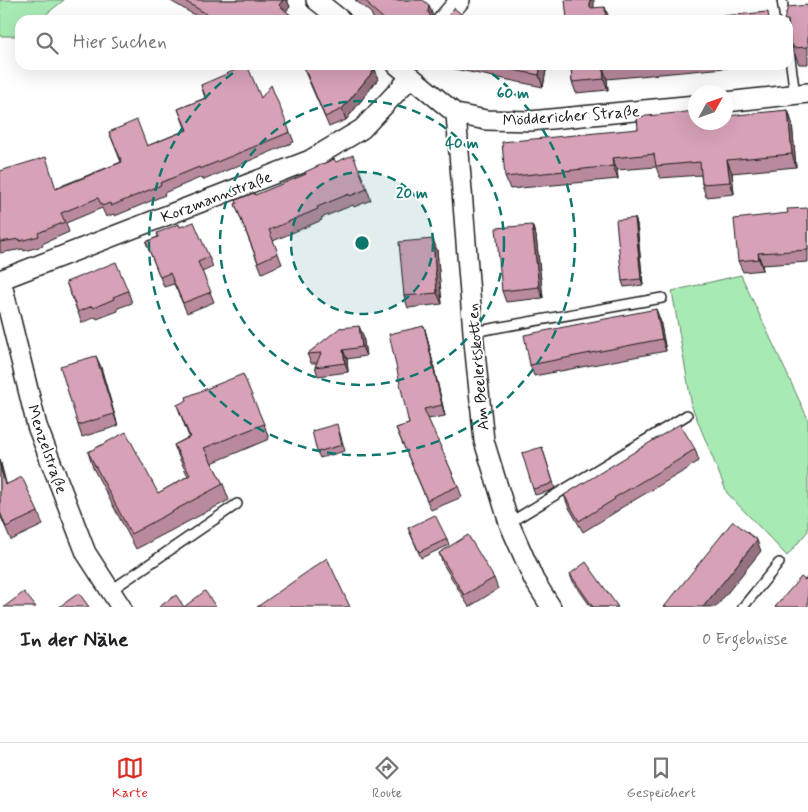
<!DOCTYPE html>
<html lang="de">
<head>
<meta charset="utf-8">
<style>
  :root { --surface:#fff; --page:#f6f6f6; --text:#202124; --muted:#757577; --line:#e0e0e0; --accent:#d93025 }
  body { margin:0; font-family:Mynerve,sans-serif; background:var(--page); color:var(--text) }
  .compass { position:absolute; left:688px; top:85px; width:45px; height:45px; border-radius:50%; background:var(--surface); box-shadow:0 5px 20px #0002; rotate:50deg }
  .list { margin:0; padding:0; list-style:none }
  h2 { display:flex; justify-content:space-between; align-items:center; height:65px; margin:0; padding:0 20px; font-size:21px }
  h2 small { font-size:16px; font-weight:400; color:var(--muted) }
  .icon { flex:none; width:28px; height:28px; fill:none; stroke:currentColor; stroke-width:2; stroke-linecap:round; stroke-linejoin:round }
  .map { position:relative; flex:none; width:808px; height:607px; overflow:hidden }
  .search { position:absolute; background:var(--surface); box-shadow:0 5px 20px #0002; left:15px; right:15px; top:15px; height:55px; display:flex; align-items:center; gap:12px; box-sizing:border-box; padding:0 18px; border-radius:15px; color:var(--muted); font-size:19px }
  .sheet { height:135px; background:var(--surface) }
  nav { display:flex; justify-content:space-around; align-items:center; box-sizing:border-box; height:70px; border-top:1px solid var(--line); background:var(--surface); font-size:14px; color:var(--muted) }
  nav a { display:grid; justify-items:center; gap:2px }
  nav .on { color:var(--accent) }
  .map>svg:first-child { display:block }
</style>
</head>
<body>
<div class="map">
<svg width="808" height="607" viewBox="0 0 808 607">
  <rect width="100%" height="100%" fill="#fff"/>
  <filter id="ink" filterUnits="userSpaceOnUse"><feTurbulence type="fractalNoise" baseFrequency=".02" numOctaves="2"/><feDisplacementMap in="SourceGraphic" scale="10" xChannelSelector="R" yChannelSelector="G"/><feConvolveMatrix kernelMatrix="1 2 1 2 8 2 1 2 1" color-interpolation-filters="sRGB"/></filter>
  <g filter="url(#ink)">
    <g fill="#a8eab4" stroke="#628368">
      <polygon points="0,0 64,0 39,20 20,20 20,35 18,36 0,36"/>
      <polygon points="741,275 808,419 808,531 787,556 727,493 692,407 672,291"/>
    </g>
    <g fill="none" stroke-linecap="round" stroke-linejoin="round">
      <defs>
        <g id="lane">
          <polyline points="782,0 785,20"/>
          <polyline points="788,43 795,95"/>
          <polyline points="473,332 662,298"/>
          <polyline points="509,523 687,415"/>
          <polyline points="110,591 237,504"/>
          <polyline points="743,607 779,563"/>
        </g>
        <g id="street">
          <polyline points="316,0 341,20"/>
          <polyline points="443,20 460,0"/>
          <polyline points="397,65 456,114 486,120 530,121 696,105"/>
          <polyline points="726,102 808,93"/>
          <polyline points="456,114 473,332 484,441 509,523 534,580 551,607"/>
          <polyline points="0,280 310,160 362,129 411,77"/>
          <polyline points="1,280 37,426 86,553 121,607"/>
        </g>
      </defs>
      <use href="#lane" stroke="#1c1c1c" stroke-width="12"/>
      <use href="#street" stroke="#1c1c1c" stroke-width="22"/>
      <use href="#lane" stroke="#fff" stroke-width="9"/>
      <use href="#street" stroke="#fff" stroke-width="19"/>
    </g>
    <g fill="#b98a9e" stroke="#1c1c1c">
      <polygon points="169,0 287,0 290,7 286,11 296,20 203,20"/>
      <polygon points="355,0 423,0 433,16 433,18 437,20 465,17 482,20 376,20 373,18 371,13"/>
      <polygon points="808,5 808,64 799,64 791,45 790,37 788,34 788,20"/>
      <polygon points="302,65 370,65 375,69 378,79 346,120 329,127"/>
      <polygon points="447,65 547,65 543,87 450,68"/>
      <polygon points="571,65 757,65 607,79 608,90 576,93 572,82"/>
      <polygon points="201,85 261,98 290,132 294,142 204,180 202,177 164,193 165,195 115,216 114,214 106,217 102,208 66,223 69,232 42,244 43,246 24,251 23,249 0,253 0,171 56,188 121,162 109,132 147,146 186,130 178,109 205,98"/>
      <polygon points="788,110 792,123 796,167 732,173 734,194 706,197 702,184 701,175 660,178 656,167 617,170 618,179 510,189 505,177 638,129 696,122"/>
      <polygon points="336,162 367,189 371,200 354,207 353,205 321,218 322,220 273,241 282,264 262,273 235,204"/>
      <polygon points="808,210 808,262 762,265 763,270 743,272 738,261 788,213"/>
      <polygon points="635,218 637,224 643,285 624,287 622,281"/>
      <polygon points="532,225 536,236 543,298 506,302 502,291"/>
      <polygon points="180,227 209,257 213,267 202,272 214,302 187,313 174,284 164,287 146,242"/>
      <polygon points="437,250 442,304 408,308 404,296"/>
      <polygon points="66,282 128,291 132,303 118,308 118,311 97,319 96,317 82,323"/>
      <polygon points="656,309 660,320 666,351 534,376 530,365"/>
      <polygon points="424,326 427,337 445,416 428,419 458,486 462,497 431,510 396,428 409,424"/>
      <polygon points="342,328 363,335 366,356 347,359 348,372 318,376 315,367 317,363 311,363 307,354"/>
      <polygon points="96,356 118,426 82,437 78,425"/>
      <polygon points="177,405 264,424 269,439 212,463 223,484 229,500 136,549 93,468 88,452 158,493 188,476 180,460 174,445 189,437"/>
      <polygon points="339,430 345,451 320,458 317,452"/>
      <polygon points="542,447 555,488 550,491 535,495 533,489"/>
      <polygon points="695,449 699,461 689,467 689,468 619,509 619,510 583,532 568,506 564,495"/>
      <polygon points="0,460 6,484 38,512 43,525 11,540 0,515"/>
      <polygon points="408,528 447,539 449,545 421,558"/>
      <polygon points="439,553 494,578 498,589 469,607 443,564"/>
      <polygon points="570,574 618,607 591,607 572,580"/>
    </g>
    <g fill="#967181" stroke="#1c1c1c">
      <polygon points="283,0 287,0 290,7 282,16 279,5"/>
      <polygon points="590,0 594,0 594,20 590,8"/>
      <polygon points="429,5 433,16 433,20 428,12"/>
      <polygon points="605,7 609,18 609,20 606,20"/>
      <polygon points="541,65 547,65 543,87 539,75"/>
      <polygon points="603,68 607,79 608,90 604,79"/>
      <polygon points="375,69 378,79 346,120 342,109"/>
      <polygon points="788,110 792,123 796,167 792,154"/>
      <polygon points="612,158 617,170 618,179 613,166"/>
      <polygon points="727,160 732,173 734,194 730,182"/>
      <polygon points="635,218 637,224 643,285 641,279"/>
      <polygon points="532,225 536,236 543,298 539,287"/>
      <polygon points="433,239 437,250 442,304 437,293"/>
      <polygon points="758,253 762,265 763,270 759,259"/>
      <polygon points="656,309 660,320 666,351 662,339"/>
      <polygon points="359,326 363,335 366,356 362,347"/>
      <polygon points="424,326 427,337 445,416 442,405"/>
      <polygon points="343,350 347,359 348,372 345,363"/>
      <polygon points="96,356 101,367 118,426 114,414"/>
      <polygon points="0,460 10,498 5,485 0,465"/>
      <polygon points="757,540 761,551 716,607 703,607"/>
    </g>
    <g fill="#d7a1b8" stroke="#1c1c1c">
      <polygon points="183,0 283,0 279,5 296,20 217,20"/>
      <polygon points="364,0 423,0 429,5 428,12 432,18 437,20 443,19 448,16 454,8 465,17 482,20 385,20 369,6 370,5"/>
      <polygon points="565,0 590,0 590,8 605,7 606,20 567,20"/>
      <polygon points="808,5 808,47 793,48 793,45 791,45 788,20 784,20 788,7"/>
      <polygon points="768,12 769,20 674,20"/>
      <polygon points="247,65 261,98 271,85 290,132 200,169 199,167 160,183 161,185 111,206 110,203 102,206 98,198 61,213 65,222 38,233 39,236 20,241 20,239 0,242 0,171 46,157 56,189 122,162 109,132 137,120 147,146 187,130 178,109 206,98 201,85"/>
      <polygon points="303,65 370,65 375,69 342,109 325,117"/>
      <polygon points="487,65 541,65 539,75"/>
      <polygon points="571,65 637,65 603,68 604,79 572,82"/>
      <polygon points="788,110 792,154 727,160 730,182 702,184 700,162 656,166 654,154 612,158 613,166 505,177 502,142 638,129 637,117 696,111 696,122 726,122 726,116"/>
      <polygon points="353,155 367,189 350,196 349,194 317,207 318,209 269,230 278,253 258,262 235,204 237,203 236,200 254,193 255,195 306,174 305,172 334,159 336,162"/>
      <polygon points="808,208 808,250 758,253 759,259 738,261 734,219 788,213 787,209"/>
      <polygon points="635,218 641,279 622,281 616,220"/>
      <polygon points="194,222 209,257 198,262 211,292 183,303 170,273 160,277 146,242 158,237 157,233 179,224 180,227"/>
      <polygon points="532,225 539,287 502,291 496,228"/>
      <polygon points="433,239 437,293 404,296 399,242"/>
      <polygon points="116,262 128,291 113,297 114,299 93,308 92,306 78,312 66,282"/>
      <polygon points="656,309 662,339 530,365 524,335"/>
      <polygon points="359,326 362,347 343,350 345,363 315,367 321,353 307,354 341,327 341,328"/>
      <polygon points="424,326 442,405 424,409 458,486 427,500 396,428 409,424 389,334"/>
      <polygon points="96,356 114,414 78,425 60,366"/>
      <polygon points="243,374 264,424 204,448 223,484 131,534 88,452 126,432 158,493 190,475 174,445 190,437 177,405 187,400 186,397"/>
      <polygon points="337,424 342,445 317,452 312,431"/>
      <polygon points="680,424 695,449 684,456 685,456 614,498 615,499 579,521 564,495"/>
      <polygon points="542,447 553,482 548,485 533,489 522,453"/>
      <polygon points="0,465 5,485 22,477 38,512 6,527 0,512"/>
      <polygon points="435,515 447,539 419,552 408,528"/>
      <polygon points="733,521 757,540 703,607 664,607"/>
      <polygon points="468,535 494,578 464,595 439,553"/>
      <polygon points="327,558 350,607 257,607"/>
      <polygon points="586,562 618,607 593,607 570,574"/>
      <polygon points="808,576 808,607 775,607 801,577 805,580"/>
      <polygon points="205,591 216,607 159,607 176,595 184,607"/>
      <polygon points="24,592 36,607 4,607"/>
      <polygon points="79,593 89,607 59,607"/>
    </g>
  </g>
  <circle cx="362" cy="243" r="71" fill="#0f766e" fill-opacity=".12"/>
  <g fill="none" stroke="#0f766e" stroke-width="2.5" stroke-dasharray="9 6">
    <circle cx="362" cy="243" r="71"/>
    <circle cx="362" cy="243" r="142"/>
    <path d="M480 65A213 213 0 1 1 244 65"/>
  </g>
  <g text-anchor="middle" stroke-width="4" stroke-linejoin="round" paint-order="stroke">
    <g font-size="16" fill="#1c1c1c" stroke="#fff">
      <text transform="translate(571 115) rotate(-4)" y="6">Möddericher Straße</text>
      <text transform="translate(216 196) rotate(-21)" y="6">Korzmannstraße</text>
      <text transform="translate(477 367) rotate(-95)" y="6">Am Beelertskotten</text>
      <text transform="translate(48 449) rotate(71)" y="6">Menzelstraße</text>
    </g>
  </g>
  <circle cx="362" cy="243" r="8" fill="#0f766e" stroke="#fff" stroke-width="2.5"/>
  <g font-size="15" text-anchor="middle" font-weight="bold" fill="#0f766e" stroke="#fff" stroke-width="4" stroke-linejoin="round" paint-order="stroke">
    <text x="513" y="98">60 m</text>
    <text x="462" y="148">40 m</text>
    <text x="412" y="198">20 m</text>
  </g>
</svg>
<svg class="compass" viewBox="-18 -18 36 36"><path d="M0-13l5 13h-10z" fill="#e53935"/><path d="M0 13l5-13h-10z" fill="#757577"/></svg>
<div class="search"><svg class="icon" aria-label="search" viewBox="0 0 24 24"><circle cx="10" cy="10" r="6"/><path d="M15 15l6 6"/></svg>Hier suchen</div>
</div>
<section class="sheet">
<h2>In der Nähe<small>0 Ergebnisse</small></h2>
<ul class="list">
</ul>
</section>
<nav>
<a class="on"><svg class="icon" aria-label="map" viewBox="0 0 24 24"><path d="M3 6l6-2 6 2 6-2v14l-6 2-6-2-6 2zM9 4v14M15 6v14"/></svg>Karte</a>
<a><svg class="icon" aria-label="directions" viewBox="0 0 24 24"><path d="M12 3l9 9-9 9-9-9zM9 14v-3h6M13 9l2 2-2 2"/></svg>Route</a>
<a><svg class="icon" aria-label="saved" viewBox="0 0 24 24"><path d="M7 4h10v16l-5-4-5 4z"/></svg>Gespeichert</a>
</nav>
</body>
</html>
